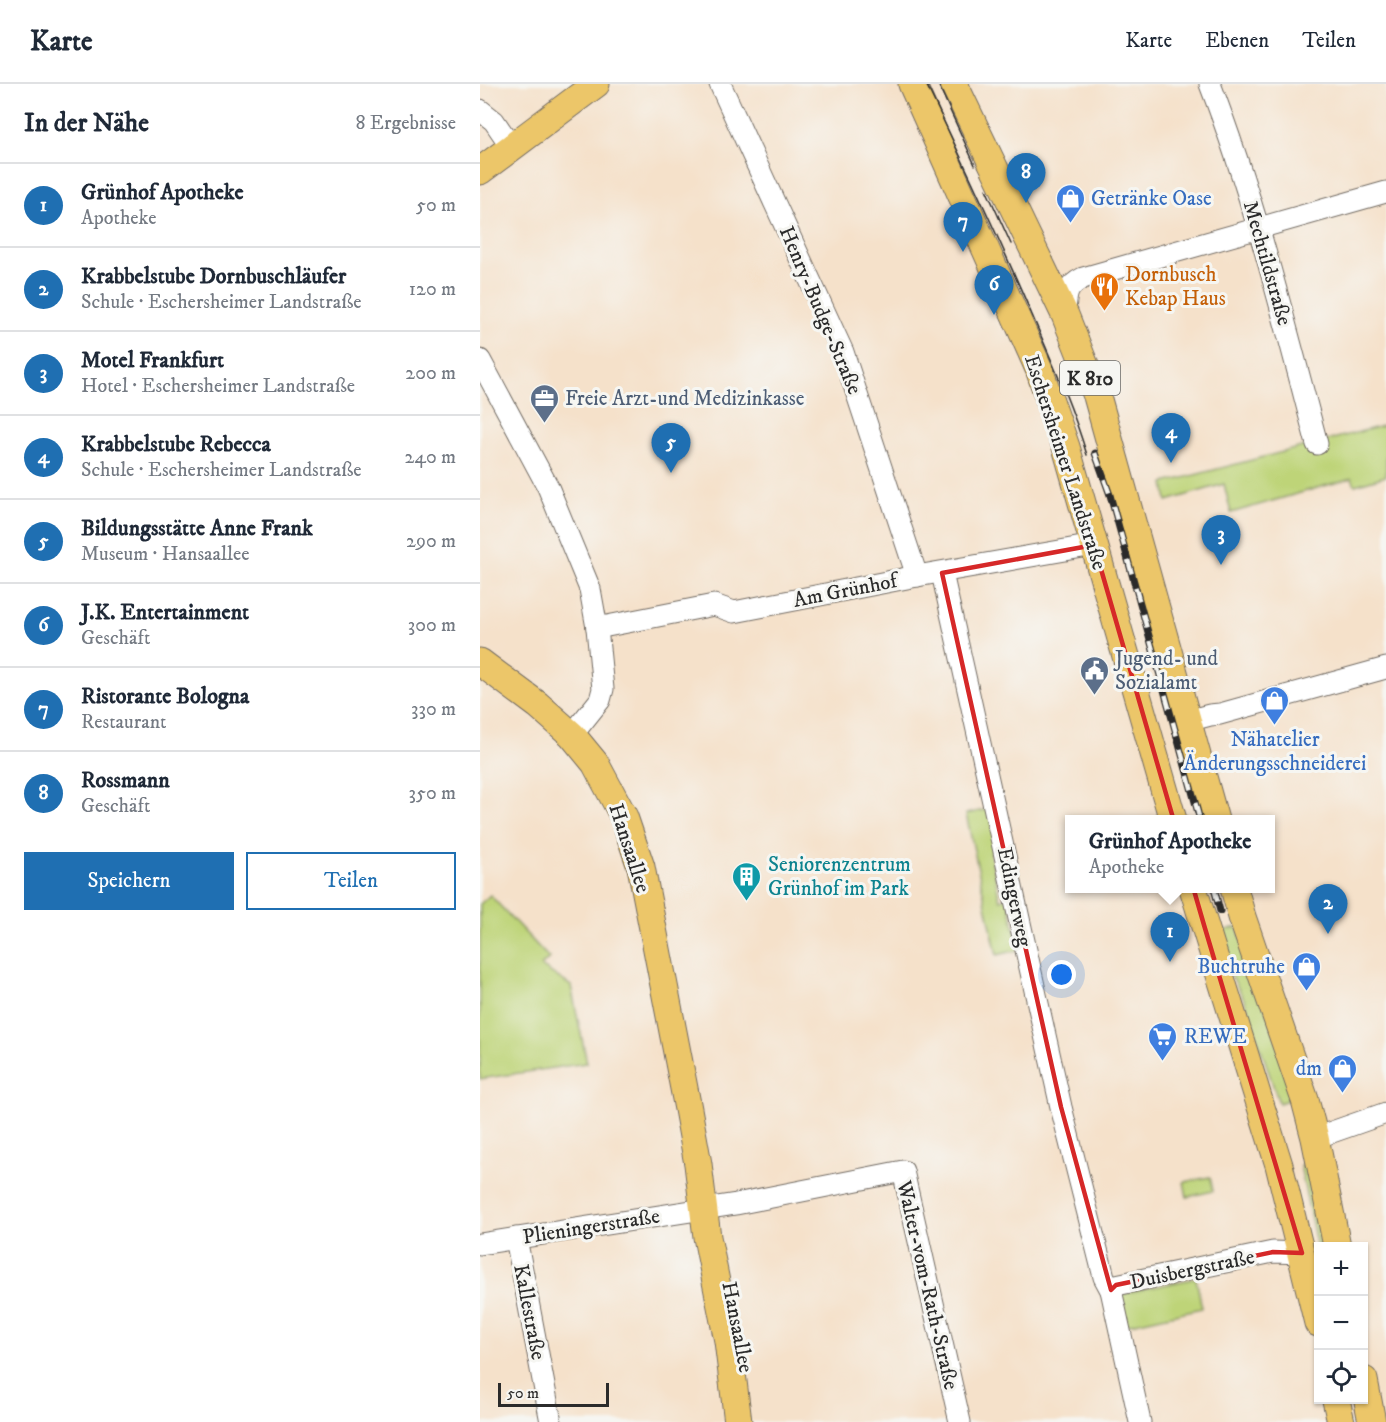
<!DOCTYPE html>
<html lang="de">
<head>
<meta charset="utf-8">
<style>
  :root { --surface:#fff; --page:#f2f2f3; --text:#1f2937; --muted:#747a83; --line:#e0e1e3; --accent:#1f6fb2 }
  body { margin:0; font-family:"IM FELL DW Pica",serif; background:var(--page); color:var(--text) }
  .controls { position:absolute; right:18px; bottom:18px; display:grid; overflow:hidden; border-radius:0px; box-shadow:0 2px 4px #0004 }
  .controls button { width:54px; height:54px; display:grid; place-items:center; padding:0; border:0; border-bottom:2px solid var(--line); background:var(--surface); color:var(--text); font:30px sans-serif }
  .scale { position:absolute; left:18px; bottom:15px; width:111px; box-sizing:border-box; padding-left:6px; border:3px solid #2b2b2b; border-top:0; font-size:16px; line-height:21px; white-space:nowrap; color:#2b2b2b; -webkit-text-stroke:4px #f6f6f2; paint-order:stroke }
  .you { position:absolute; left:582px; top:891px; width:21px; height:21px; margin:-15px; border:4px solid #fff; border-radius:50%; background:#1a73e8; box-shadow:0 0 0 9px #1a73e833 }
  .badge { display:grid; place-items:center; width:39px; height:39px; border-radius:50%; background:var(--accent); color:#fff; font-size:20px; font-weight:700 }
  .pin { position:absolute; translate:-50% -50px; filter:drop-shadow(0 2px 3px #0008) }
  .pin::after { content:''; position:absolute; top:32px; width:21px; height:18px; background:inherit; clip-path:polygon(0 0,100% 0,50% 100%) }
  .popup { position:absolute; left:585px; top:731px; width:210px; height:78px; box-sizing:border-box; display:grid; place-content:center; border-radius:0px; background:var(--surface); filter:drop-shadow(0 2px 4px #0005); font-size:20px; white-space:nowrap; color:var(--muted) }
  .popup b { font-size:22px; color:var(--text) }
  .popup::after { content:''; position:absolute; left:50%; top:100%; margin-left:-12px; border:12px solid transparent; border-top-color:var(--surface) }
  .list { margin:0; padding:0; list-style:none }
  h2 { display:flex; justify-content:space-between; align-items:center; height:78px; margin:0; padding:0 24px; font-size:26px }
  h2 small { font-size:20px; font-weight:400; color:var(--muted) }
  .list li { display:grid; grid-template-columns:39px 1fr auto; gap:18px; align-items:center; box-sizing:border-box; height:84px; padding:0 24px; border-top:2px solid var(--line) }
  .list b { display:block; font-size:22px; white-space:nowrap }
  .list p { margin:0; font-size:20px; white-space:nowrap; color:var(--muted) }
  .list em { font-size:20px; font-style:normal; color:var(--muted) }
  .actions { display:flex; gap:12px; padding:18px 24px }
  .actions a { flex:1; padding:14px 0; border:2px solid var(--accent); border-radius:0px; text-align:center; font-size:21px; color:var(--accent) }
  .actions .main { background:var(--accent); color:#fff }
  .icon { flex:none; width:33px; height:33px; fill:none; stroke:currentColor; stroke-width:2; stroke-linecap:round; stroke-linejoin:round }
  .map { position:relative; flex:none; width:906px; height:1338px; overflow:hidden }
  header { display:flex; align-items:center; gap:36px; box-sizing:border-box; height:84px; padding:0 30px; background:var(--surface); border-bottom:2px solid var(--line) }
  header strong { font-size:28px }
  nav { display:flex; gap:33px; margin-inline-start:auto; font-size:21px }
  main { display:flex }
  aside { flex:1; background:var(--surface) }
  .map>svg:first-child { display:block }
</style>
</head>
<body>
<header>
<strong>Karte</strong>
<nav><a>Karte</a><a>Ebenen</a><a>Teilen</a></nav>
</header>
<main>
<aside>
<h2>In der Nähe<small>8 Ergebnisse</small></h2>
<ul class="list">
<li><span class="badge">1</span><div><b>Grünhof Apotheke</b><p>Apotheke</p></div><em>50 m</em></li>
<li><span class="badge">2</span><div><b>Krabbelstube Dornbuschläufer</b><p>Schule · Eschersheimer Landstraße</p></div><em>120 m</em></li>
<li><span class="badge">3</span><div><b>Motel Frankfurt</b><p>Hotel · Eschersheimer Landstraße</p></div><em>200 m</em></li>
<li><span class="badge">4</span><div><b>Krabbelstube Rebecca</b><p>Schule · Eschersheimer Landstraße</p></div><em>240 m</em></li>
<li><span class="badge">5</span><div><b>Bildungsstätte Anne Frank</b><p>Museum · Hansaallee</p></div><em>290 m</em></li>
<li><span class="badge">6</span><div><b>J.K. Entertainment</b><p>Geschäft</p></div><em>300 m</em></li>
<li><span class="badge">7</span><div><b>Ristorante Bologna</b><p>Restaurant</p></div><em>330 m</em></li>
<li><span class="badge">8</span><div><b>Rossmann</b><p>Geschäft</p></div><em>350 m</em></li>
</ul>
<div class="actions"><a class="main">Speichern</a><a>Teilen</a></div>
</aside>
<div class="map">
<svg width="906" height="1338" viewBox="0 0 906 1338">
  <rect width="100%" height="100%" fill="#f6f6f2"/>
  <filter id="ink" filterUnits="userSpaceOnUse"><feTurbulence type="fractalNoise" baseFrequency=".0167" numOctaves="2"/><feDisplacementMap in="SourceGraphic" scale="12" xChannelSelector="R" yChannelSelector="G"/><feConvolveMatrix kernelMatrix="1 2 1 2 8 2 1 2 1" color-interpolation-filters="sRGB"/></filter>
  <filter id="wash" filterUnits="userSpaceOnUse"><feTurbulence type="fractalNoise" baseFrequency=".008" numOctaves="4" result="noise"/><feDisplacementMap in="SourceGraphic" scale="24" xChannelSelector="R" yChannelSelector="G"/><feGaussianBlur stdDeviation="1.35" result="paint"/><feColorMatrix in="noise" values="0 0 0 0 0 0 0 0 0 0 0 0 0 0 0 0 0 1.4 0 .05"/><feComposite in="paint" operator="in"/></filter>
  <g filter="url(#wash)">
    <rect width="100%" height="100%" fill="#f5e1ca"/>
    <g fill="#bed478" stroke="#748052" stroke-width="1.5">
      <polygon points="906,341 906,392 875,401 872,394 751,429 744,400 687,417 684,399"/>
      <polygon points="509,725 518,766 510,769 520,816 528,814 539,866 517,871 486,730"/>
      <polygon points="10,811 69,874 61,882 91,902 107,979 0,995 0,820"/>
      <polygon points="757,843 817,1013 799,1019 765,917 751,891 739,848"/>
      <polygon points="820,1081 824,1081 826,1082 844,1162 838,1162 838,1169"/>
      <polygon points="730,1093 733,1107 707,1113 704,1098"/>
      <polygon points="716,1194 722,1224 646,1241 642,1212 645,1209"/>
    </g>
  </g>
  <g filter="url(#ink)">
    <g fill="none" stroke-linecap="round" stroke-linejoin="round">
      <defs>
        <g id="minor">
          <polyline points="240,0 363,268 437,492"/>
          <path d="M 730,0 C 775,117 805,239 837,360"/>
          <polyline points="0,26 14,37 31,62"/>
          <path d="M 585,231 C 586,212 585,203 603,194 L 906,108"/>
          <polyline points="0,276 68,403 110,505 117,544 123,605 120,616 92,651"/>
          <polyline points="462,489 581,1023 624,1193 631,1206"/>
          <polyline points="117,544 234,521 254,528 437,492 614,461"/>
          <polyline points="707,637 730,631 740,630 906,584"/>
          <polyline points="835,1054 906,1029"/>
          <polyline points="36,1154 71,1338"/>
          <polyline points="0,1160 256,1120 423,1087 480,1338"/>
          <polyline points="660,1338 631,1206 636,1201 793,1168 822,1169"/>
        </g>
        <g id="major">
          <polyline points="432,0 559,285 586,363 693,736"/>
          <polyline points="474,0 585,231 617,312 735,736"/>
          <polyline points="0,87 116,0"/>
          <polyline points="0,578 58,621 92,651 115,679 144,733 161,783 208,1025 218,1080 227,1153 248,1257 258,1338"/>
          <polyline points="713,804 799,1081 838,1239"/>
          <polyline points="754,804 762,833 825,1016 835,1054 857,1162"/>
          <polyline points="884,1296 892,1338"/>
          <polyline points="856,1316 861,1338"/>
        </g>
      </defs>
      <use href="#minor" stroke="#726b63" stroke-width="23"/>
      <use href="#major" stroke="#726b63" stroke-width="29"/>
      <use href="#minor" stroke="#fff" stroke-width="21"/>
      <use href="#major" stroke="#ecc669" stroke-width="27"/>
      <g stroke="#2b2b2b" stroke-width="1.5">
        <path d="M 446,0 C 484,79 521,158 555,238 C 574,282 593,325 607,371"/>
        <polyline points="458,0 495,81"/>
        <polyline points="506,105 531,160"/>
      </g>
      <defs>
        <g id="rail">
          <polyline points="615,369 630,411 720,736"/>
          <polyline points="734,804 740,827"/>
        </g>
      </defs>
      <use href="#rail" stroke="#2b2b2b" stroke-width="7"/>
      <use href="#rail" stroke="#f6f6f2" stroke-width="4.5" stroke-dasharray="14" stroke-linecap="butt"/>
    </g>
  </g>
  <path fill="none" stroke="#d62828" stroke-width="4.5" stroke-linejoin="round" d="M 614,461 L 724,841 L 822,1169 L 793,1168 L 636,1201 L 631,1206 L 581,1023 L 462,489 Z"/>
  <defs>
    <symbol id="shop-pin" viewBox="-11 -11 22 30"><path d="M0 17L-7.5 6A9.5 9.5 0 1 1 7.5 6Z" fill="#3f7fe0" stroke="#f6f6f2"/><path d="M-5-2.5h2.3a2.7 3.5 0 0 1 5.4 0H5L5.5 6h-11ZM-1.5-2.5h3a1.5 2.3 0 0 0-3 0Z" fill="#fff"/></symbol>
    <symbol id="restaurant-pin" viewBox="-11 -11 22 30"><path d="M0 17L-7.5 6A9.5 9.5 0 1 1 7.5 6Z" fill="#e8710a" stroke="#f6f6f2"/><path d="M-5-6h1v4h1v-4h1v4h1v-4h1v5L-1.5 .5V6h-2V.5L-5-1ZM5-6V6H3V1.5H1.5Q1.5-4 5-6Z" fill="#fff"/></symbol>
    <symbol id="office-pin" viewBox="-11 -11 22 30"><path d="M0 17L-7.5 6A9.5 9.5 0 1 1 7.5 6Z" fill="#5c6f8a" stroke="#f6f6f2"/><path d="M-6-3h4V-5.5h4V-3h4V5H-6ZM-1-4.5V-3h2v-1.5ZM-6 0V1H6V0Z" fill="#fff"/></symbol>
    <symbol id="civic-pin" viewBox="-11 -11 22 30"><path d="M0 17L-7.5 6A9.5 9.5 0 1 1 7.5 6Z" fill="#5c6f8a" stroke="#f6f6f2"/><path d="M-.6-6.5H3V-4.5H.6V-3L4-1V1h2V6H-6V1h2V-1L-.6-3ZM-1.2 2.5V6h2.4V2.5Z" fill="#fff"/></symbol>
    <symbol id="building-pin" viewBox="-11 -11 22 30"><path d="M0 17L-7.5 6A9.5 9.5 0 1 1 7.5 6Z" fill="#0f9aa8" stroke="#f6f6f2"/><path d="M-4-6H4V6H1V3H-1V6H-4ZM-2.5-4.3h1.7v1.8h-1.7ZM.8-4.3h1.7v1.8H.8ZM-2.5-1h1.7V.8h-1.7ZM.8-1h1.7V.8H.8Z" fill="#fff"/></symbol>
    <symbol id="supermarket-pin" viewBox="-11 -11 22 30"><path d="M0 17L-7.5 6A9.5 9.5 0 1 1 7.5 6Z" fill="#3f7fe0" stroke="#f6f6f2"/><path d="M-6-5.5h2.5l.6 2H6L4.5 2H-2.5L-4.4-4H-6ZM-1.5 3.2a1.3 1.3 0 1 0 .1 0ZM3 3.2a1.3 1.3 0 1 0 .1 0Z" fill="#fff"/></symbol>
  </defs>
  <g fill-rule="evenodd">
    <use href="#shop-pin" x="574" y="98" width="33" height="45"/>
    <use href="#restaurant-pin" x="608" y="186" width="33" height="45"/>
    <use href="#office-pin" x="48" y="298" width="33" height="45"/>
    <use href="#civic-pin" x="598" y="570" width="33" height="45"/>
    <use href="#shop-pin" x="778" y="600" width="33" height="45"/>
    <use href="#building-pin" x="250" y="776" width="33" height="45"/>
    <use href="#shop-pin" x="810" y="866" width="33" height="45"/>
    <use href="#supermarket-pin" x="666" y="936" width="33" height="45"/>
    <use href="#shop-pin" x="846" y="968" width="33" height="45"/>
  </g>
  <g text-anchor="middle" stroke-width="6" stroke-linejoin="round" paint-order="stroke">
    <rect fill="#f6f6f2" stroke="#686867" stroke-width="1.5" x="580" y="277" width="60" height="34" rx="4.5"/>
    <g font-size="20" font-weight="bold" fill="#2b2b2b">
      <text x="610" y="301">K 810</text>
    </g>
    <g font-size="21" fill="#366cbe" stroke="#f6f6f2" text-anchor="start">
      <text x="611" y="121">Getränke Oase</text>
      <text x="795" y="662" text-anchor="middle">Nähatelier<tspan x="795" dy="24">Änderungsschneiderei</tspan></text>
      <text x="805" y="889" text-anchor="end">Buchtruhe</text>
      <text x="704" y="959">REWE</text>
      <text x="842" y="991" text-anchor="end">dm</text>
    </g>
    <g font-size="21" fill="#2b2b2b" stroke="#f6f6f2">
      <text transform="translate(788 179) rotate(74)" y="7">Mechtildstraße</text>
      <text transform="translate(341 226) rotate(67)" y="7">Henry-Budge-Straße</text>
      <text transform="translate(586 378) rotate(72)" y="7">Eschersheimer Landstraße</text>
      <text transform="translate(365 506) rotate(-11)" y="7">Am Grünhof</text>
      <text transform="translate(150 764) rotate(72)" y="7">Hansaallee</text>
      <text transform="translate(535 813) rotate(78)" y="7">Edingerweg</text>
      <text transform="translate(111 1142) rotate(-9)" y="7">Plieningerstraße</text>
      <text transform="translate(712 1185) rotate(-12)" y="7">Duisbergstraße</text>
      <text transform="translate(448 1201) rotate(77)" y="7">Walter-vom-Rath-Straße</text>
      <text transform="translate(50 1228) rotate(79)" y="7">Kallestraße</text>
      <text transform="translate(258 1243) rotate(79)" y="7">Hansaallee</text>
    </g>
    <g font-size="21" fill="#c56008" stroke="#f6f6f2" text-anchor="start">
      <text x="645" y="197">Dornbusch<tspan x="645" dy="24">Kebap Haus</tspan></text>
    </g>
    <g font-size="21" fill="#4e5e75" stroke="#f6f6f2" text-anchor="start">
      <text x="85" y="321">Freie Arzt-und Medizinkasse</text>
      <text x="635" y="581">Jugend- und<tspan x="635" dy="24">Sozialamt</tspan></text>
    </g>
    <g font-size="21" fill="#0d838f" stroke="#f6f6f2" text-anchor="start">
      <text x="288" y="787">Seniorenzentrum<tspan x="288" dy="24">Grünhof im Park</tspan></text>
    </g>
  </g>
</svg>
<div class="controls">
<button>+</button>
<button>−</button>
<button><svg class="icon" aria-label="locate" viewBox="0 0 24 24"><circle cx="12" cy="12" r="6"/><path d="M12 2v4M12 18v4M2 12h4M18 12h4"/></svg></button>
</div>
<div class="scale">50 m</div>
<div class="you"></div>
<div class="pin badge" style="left:690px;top:878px">1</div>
<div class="popup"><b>Grünhof Apotheke</b>Apotheke</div>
<div class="pin badge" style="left:848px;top:850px">2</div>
<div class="pin badge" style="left:741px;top:481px">3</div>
<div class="pin badge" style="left:691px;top:379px">4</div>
<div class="pin badge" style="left:191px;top:389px">5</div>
<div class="pin badge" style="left:514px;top:231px">6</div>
<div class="pin badge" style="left:483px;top:168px">7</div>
<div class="pin badge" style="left:546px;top:119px">8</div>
</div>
</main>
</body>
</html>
